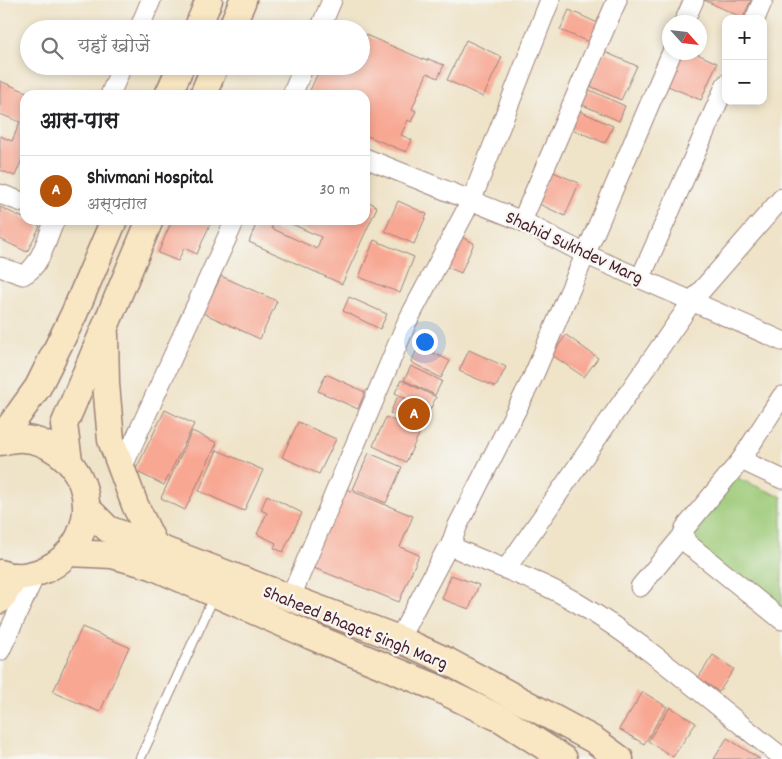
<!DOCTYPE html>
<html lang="hi">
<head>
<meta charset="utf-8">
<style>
  :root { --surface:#fff; --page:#f6f6f6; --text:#202124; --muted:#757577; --line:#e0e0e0; --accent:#b45309 }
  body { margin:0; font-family:Dekko,"Playpen Sans Deva",sans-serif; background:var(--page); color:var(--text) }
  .controls { position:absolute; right:15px; top:15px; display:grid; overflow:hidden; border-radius:10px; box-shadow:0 2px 8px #0003 }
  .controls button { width:45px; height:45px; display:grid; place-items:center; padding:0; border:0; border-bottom:1px solid var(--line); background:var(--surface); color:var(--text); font:25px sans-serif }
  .compass { position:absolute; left:662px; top:15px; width:45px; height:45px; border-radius:50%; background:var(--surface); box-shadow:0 2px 8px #0003; rotate:117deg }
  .you { position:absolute; left:424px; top:341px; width:18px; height:18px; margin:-12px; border:4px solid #fff; border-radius:50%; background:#1a73e8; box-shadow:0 0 0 8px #1a73e833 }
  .badge { display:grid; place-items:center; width:32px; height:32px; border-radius:50%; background:var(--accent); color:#fff; font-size:16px; font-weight:700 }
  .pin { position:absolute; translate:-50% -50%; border:2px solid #fff; box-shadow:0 1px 5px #0006 }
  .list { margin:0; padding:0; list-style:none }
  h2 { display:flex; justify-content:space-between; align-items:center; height:65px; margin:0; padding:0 20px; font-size:21px }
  h2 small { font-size:16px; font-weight:400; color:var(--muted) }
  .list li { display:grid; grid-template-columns:32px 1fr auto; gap:15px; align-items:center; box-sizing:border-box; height:70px; padding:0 20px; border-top:1px solid var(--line) }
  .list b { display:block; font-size:19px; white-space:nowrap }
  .list p { margin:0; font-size:16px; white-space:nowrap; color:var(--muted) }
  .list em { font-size:16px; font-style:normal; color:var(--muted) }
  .icon { flex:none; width:28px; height:28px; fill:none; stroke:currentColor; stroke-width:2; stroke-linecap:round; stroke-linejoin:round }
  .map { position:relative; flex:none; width:782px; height:759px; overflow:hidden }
  .search { position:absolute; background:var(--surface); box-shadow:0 2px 8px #0003; left:20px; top:20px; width:350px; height:55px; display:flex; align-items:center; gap:12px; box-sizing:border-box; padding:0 18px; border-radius:28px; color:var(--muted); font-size:19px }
  .panel { position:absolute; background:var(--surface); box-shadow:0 2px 8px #0003; left:20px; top:90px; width:350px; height:135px; border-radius:15px }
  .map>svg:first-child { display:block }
</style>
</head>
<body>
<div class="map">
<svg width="782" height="759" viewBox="0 0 782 759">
  <rect width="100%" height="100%" fill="#f6f6f2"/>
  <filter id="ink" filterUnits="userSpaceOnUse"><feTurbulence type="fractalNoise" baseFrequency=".02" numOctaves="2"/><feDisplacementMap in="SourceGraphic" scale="10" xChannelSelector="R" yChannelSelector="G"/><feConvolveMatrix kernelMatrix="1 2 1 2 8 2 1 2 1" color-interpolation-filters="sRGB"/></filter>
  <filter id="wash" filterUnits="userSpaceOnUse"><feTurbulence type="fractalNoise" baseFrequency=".0096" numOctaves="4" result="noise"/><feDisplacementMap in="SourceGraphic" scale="20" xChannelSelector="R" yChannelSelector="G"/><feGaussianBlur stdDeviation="1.12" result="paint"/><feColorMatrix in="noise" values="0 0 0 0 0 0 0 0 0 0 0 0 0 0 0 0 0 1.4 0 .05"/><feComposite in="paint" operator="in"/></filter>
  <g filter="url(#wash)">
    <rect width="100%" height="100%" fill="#efe3c8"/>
    <polygon fill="#9dca78" stroke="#747452" points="730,475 782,497 782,610 682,538"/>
    <g id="blocks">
      <g fill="#f8a793">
        <polygon points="704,0 751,0 743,18"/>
        <polygon points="569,10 600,24 591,43 560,30"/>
        <polygon points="340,23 352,29 337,29"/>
        <polygon points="361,33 427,61 428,59 444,65 438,78 427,73 412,109 416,111 411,122 408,120 401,135 412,140 406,152 365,135 365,95 308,95 321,66 361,66"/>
        <polygon points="466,40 502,57 483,97 447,80"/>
        <polygon points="605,52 637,66 621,100 590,86"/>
        <polygon points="676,52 693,52 717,63 701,100 663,84"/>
        <polygon points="0,81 34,95 25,95 25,152 15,176 0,170 0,136 12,141 20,122 0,114"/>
        <polygon points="583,87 625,106 619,121 576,102"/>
        <polygon points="575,109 613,126 605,143 567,127"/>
        <polygon points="551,171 579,183 565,216 537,203"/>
        <polygon points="365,199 377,207 342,284 249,242 258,220 265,220 273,225 271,228 317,249 321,237 283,220 365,220"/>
        <polygon points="398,201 427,214 414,244 385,231"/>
        <polygon points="0,207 40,226 27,252 0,239"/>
        <polygon points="172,220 200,220 210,224 197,254 184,248 178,261 158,253"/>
        <polygon points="455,234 474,243 461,273 442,265"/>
        <polygon points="374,240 414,257 400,293 359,277"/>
        <polygon points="221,276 277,301 260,339 203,313"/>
        <polygon points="349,297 387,314 380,329 343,311"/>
        <polygon points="566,335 598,358 584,377 552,355"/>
        <polygon points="419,346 450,361 441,378 411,362"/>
        <polygon points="469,350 506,367 496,387 459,371"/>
        <polygon points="411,366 442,381 435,395 404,380"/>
        <polygon points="326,374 365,392 358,409 318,391"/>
        <polygon points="401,380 436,397 430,410 395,393"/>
        <polygon points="398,396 430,411 423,428 390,413"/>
        <polygon points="165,410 194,424 164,485 135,471"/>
        <polygon points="386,417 420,432 406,462 373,446"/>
        <polygon points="298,422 336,439 319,474 282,457"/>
        <polygon points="192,431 217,443 185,510 161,498"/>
        <polygon points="217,450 263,470 244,511 199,491"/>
        <polygon points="369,453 402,467 386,503 353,489"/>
        <polygon points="342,487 413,516 400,547 419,555 399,602 309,566"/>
        <polygon points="267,495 302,513 283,552 274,548 276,543 257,534 267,513 261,510"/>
        <polygon points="451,575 479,585 469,609 442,599"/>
        <polygon points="82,627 129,647 100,712 53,692"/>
        <polygon points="713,655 734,669 719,692 698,678"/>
        <polygon points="643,692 667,707 644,744 619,729"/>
        <polygon points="670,707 696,723 673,757 648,741"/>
        <polygon points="727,738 760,759 714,759"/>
      </g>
    </g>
  </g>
  <g filter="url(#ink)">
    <use href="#blocks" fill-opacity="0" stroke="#9c817a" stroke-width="1"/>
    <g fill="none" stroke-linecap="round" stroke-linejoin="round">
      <defs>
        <polyline id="lane" points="140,759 214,596"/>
        <g id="street">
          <polyline points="755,19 763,0"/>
          <polyline points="684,22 694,0"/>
          <polyline points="139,29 151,0"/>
          <polyline points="320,29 332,0"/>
          <polyline points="110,95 122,66"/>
          <polyline points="292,95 304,66"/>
          <polyline points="365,158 522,221 587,255 782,341"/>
          <polyline points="0,194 25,203"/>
          <polyline points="522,221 617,0"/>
          <path d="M 0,267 L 23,275 C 41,267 47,237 55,220"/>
          <polyline points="641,277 726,84"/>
          <polyline points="782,396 741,460 685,528 683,535 688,544 782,620"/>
          <polyline points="741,460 782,479"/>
          <polyline points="122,468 235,220"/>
          <polyline points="450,547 457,527 532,379 672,52"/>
          <polyline points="506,569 693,300 782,198"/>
          <polyline points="640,587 683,535"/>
          <polyline points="290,599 407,322 472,199 550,0"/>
          <path d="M 399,639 L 445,552 L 450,547 L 455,548 C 496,567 540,580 579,604 C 652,647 715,706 782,757"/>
          <polyline points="0,651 36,573"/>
        </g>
        <g id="secondary">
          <polyline points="197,29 209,0"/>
          <polyline points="231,29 243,0"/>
          <polyline points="168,95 181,66"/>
          <polyline points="203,95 215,66"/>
          <polyline points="105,335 106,384 111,440 135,505 155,546"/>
          <polyline points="0,440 38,387 74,314 114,220"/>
          <path d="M 0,442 C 7,441 15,438 23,439 C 36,439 48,445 58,452 C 104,487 91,555 37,573 C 26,577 11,578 0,573"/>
          <polyline points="69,461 64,425 150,220"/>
          <polyline points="87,508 108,529 399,639 447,661 594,740 620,759"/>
          <polyline points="69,553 112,555 152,566 311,636 435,687 503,720 564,759"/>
          <polyline points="0,600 16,576"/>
        </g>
      </defs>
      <use href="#lane" stroke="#9c817a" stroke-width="11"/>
      <use href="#street" stroke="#9c817a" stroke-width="21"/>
      <use href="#secondary" stroke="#9c817a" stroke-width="29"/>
      <use href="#lane" stroke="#fff" stroke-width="9"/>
      <use href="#street" stroke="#fff" stroke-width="19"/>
      <use href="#secondary" stroke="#f9e7c3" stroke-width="26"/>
    </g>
  </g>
  <g text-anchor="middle" stroke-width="4.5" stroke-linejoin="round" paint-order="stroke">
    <g font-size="19" fill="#4a1f2b" stroke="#f6f6f2">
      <text transform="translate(575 246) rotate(25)" y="7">Shahid Sukhdev Marg</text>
      <text transform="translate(356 626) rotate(22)" y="7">Shaheed Bhagat Singh Marg</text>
    </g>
  </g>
</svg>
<div class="controls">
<button>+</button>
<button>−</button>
</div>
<svg class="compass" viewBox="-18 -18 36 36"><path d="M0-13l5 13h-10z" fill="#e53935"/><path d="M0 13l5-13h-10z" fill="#757577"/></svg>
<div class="you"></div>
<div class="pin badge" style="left:414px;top:414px">A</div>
<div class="search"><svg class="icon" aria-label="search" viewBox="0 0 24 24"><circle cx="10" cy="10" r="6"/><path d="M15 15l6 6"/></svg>यहाँ खोजें</div>
<section class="panel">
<h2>आस-पास<small></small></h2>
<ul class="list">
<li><span class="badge">A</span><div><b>Shivmani Hospital</b><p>अस्पताल</p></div><em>30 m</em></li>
</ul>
</section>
</div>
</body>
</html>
